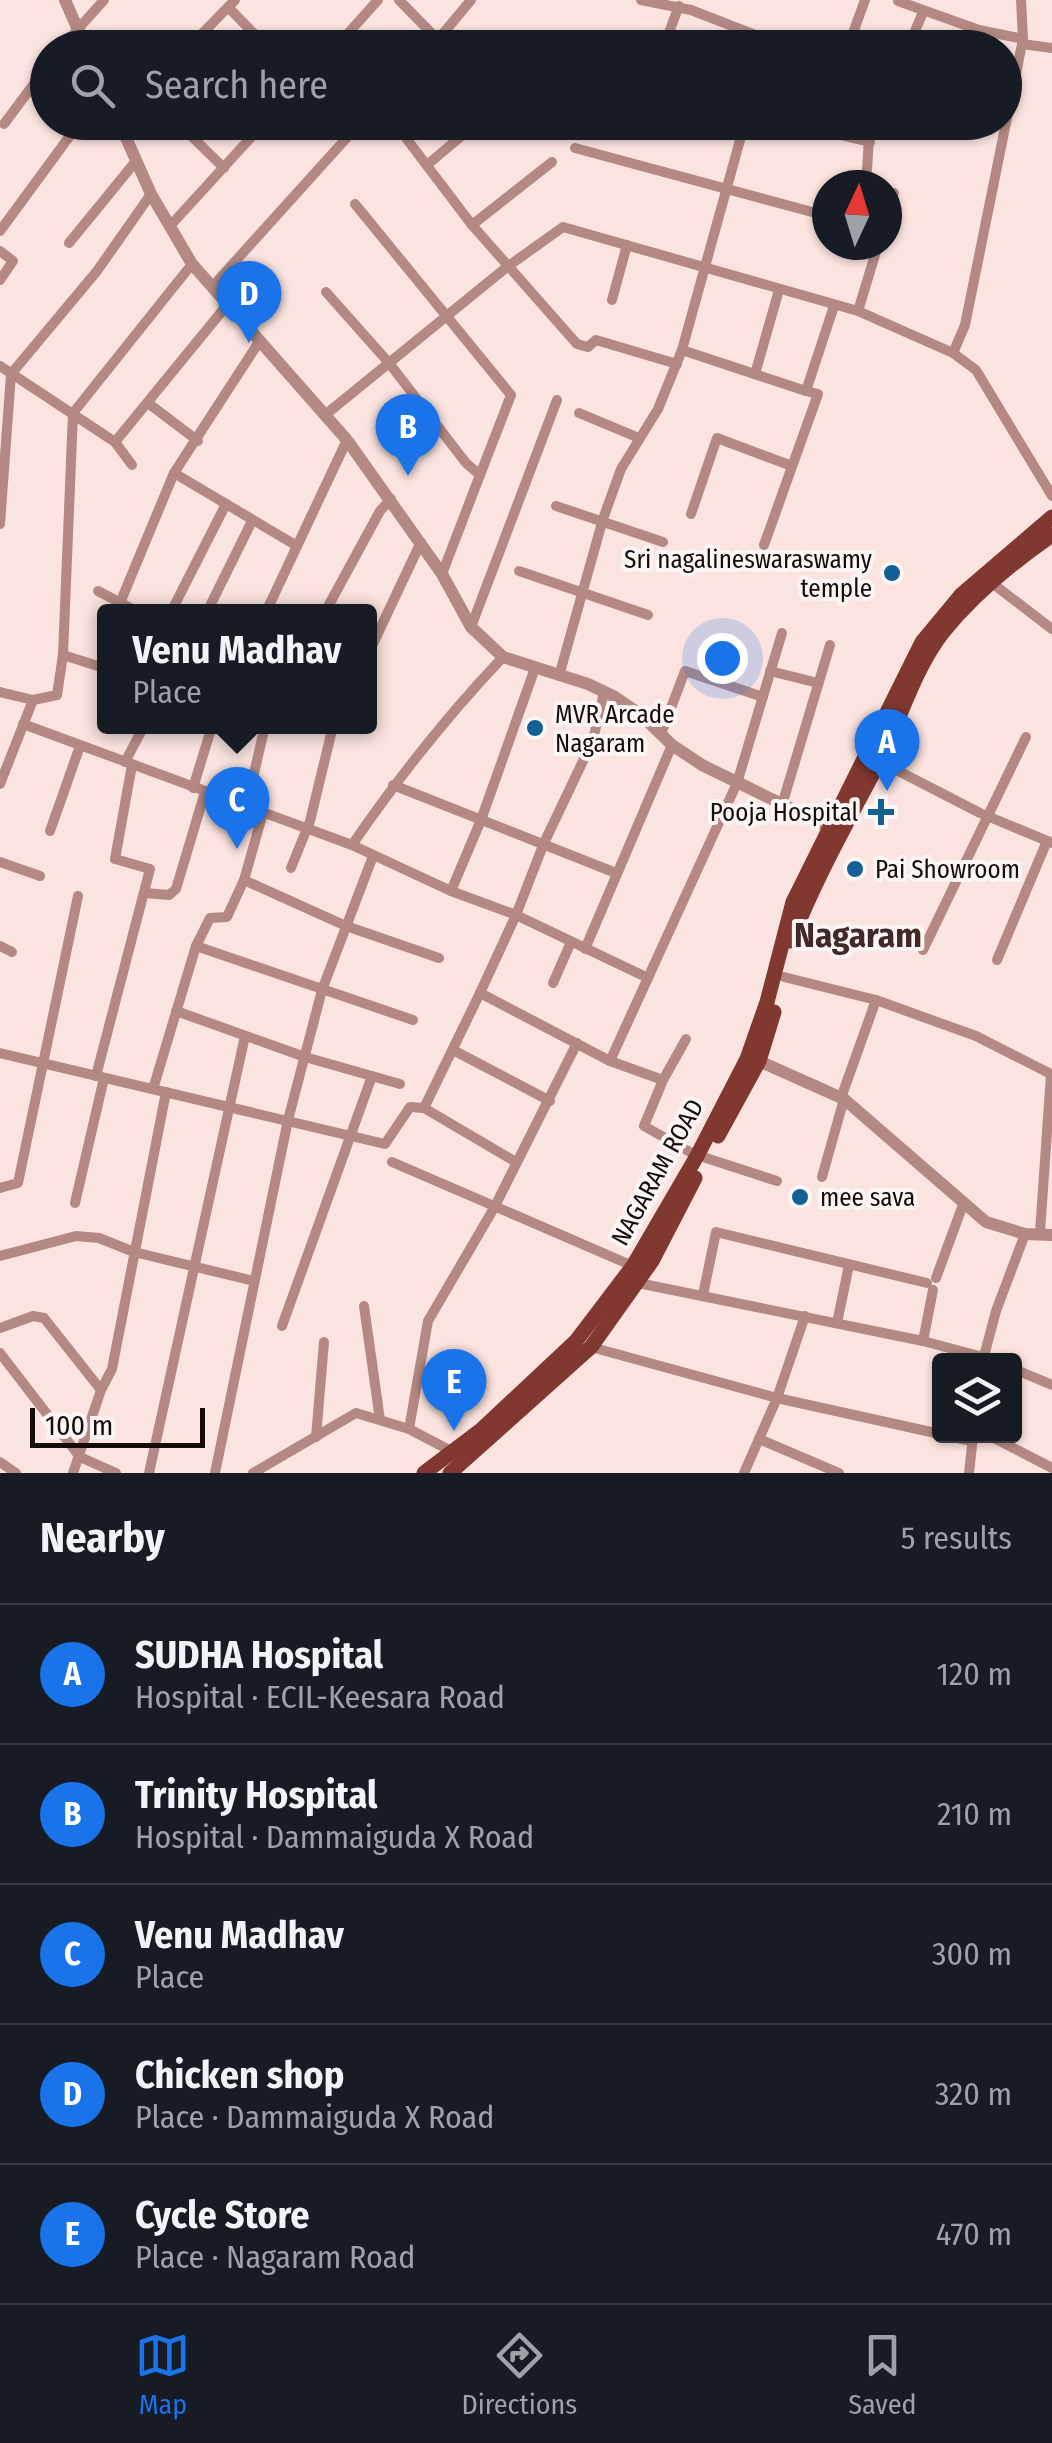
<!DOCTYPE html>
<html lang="en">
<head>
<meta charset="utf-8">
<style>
  :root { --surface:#171b24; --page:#20242c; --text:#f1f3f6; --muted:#9ea1a6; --line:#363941; --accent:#1a73e8 }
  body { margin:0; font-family:"Fira Sans Condensed",sans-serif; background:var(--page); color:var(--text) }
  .controls { position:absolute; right:30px; bottom:30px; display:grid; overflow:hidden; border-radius:10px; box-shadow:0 2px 8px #0004 }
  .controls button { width:90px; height:90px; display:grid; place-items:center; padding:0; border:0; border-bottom:2px solid var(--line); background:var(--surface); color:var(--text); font:50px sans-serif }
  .compass { position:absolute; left:812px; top:170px; width:90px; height:90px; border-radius:50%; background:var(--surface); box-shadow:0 2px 8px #0004; rotate:4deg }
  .scale { position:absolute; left:30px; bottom:25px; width:175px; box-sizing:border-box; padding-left:10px; border:5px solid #150c0a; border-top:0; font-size:28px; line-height:35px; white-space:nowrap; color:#150c0a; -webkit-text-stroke:8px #fbf5f4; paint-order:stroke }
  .you { position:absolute; left:722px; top:658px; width:35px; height:35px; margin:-25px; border:8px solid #fff; border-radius:50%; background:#1a73e8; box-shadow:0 0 0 15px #1a73e833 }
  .badge { display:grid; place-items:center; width:65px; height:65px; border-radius:50%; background:var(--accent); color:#fff; font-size:32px; font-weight:700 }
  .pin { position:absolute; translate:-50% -82px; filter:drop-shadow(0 2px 5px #0008) }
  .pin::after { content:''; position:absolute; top:52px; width:35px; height:30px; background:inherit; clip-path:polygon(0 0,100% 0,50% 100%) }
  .popup { position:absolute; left:97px; top:604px; width:280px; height:130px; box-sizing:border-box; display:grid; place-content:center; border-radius:10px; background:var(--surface); filter:drop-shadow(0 2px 8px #0005); font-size:32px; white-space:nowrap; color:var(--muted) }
  .popup b { font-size:38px; color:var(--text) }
  .popup::after { content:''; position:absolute; left:50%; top:100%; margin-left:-20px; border:20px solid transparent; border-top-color:var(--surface) }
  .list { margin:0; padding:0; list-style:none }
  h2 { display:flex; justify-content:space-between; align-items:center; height:130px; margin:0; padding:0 40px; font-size:42px }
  h2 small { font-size:32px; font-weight:400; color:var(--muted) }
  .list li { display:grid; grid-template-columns:65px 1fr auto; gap:30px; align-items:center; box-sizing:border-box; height:140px; padding:0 40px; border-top:2px solid var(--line) }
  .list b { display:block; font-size:38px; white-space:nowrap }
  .list p { margin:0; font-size:32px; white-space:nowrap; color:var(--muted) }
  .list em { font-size:32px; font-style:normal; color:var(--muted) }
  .icon { flex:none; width:55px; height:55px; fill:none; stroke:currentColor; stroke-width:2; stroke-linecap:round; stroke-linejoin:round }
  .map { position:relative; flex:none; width:1052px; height:1473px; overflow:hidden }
  .search { position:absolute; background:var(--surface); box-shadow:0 2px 8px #0004; left:30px; right:30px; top:30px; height:110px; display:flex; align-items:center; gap:25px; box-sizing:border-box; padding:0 35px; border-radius:55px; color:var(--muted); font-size:38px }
  .sheet { height:830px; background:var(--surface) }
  nav { display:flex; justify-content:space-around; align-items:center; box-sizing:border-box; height:140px; border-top:2px solid var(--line); background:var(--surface); font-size:28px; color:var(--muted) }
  nav a { display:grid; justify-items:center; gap:5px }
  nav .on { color:var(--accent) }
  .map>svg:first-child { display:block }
</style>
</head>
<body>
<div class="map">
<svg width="1052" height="1473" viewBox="0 0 1052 1473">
  <rect width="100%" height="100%" fill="#fbe3df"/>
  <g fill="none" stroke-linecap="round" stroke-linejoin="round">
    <g stroke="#b48983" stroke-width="10">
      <polyline points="399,0 446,48"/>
      <polyline points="641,0 691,10 773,42 771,48"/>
      <polyline points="898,1 979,30 1023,39"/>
      <polyline points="228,7 268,48"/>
      <polyline points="773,42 831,42 859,48"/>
      <polyline points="849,44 865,0"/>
      <polyline points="1022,44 1052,48"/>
      <polyline points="61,48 104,0"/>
      <polyline points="188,48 235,0"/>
      <polyline points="335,48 378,0"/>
      <polyline points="431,48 471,0"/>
      <polyline points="663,48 679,6"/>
      <polyline points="908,48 923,12"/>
      <polyline points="784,122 870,142"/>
      <polyline points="4,124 48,65"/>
      <polyline points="181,126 224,168"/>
      <polyline points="406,138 472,225 577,344 588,347 596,340 677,364"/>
      <polyline points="575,148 827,216"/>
      <polyline points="427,165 478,122"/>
      <polyline points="867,170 870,122"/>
      <polyline points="887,217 894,193"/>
      <polyline points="472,225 552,162"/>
      <polyline points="170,226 265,122"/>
      <polyline points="0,231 80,122"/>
      <polyline points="69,243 136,161"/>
      <polyline points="0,251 13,261 0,280"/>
      <polyline points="212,287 361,122"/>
      <polyline points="326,292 389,363 466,463 480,475 511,395 355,204"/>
      <polyline points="612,300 627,245"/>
      <polyline points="858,311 878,245"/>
      <polyline points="682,350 806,391 834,306"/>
      <polyline points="953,353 965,325 1023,39 1021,0"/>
      <polyline points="0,366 115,442 132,465"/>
      <polyline points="755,374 779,290"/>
      <polyline points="148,403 198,441"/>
      <polyline points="579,413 639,438"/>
      <polyline points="325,415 507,267 563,227 858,311 953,353 976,370 1052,496"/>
      <polyline points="115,442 227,305"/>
      <polyline points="174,473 259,342"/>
      <polyline points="556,506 663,542"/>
      <polyline points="691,514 717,438 792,466"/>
      <polyline points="0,524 11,374 97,271 151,194"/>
      <polyline points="764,545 818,394 806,391"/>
      <polyline points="519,571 648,615"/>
      <polyline points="442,574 480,475"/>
      <polyline points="992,583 1052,629"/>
      <polyline points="98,591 138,612"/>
      <polyline points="120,603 174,473 297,546"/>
      <polyline points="171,612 226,504"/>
      <polyline points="207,612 252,521"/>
      <polyline points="266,612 347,440"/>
      <polyline points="325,612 380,511 391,499"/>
      <polyline points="471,627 557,400"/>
      <polyline points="370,650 421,542"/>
      <polyline points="63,655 104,668"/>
      <polyline points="770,671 818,683"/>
      <polyline points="559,676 603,519 621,469 658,409 682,350 745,122"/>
      <polyline points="0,692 33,700 57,695 63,655 73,413 192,264"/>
      <polyline points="23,724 352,845 451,891 516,915 648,978"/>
      <polyline points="661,734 685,671 763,697"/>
      <polyline points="879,761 980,813 1052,843"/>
      <polyline points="125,762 144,726"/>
      <polyline points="0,784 33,700"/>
      <polyline points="393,785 616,873"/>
      <polyline points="193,788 212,726"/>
      <polyline points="782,805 830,645"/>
      <polyline points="246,808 265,726"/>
      <polyline points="50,831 80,746"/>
      <path d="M 352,845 C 398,778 447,716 503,657"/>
      <polyline points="0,862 40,876"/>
      <polyline points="291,868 310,821 333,726"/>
      <polyline points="244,880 346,926 439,958"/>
      <polyline points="451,891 481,820 535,668"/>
      <polyline points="145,893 169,895 176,889 205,792"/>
      <polyline points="0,946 12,952"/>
      <polyline points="196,946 413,1020"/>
      <polyline points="585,949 672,745"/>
      <polyline points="923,950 1026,737"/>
      <polyline points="997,960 1047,841"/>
      <polyline points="784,977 876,1000 976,1036 1051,1074 1040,1232"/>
      <polyline points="553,983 571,942"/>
      <polyline points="480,993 610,1061 663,1080"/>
      <polyline points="176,1011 305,1057 400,1084"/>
      <polyline points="686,1039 663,1080 644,1126 697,1156"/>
      <polyline points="453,1050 550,1101"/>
      <polyline points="0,1053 385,1144 410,1107 424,1108 516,1162"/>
      <polyline points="610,1061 737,783 782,633"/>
      <polyline points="96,1076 150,869 115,859 132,765"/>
      <polyline points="153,1089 196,946 210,918 227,917 244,880 263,813"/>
      <polyline points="841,1098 876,1000"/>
      <polyline points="424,1108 480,993 516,915 544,843 593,740 604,692"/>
      <polyline points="706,1158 777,1181"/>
      <polyline points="392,1162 633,1266"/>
      <polyline points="822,1177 844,1099"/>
      <polyline points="0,1188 18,1183 78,896"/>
      <polyline points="75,1203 104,1078"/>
      <polyline points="0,1256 76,1236 99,1238 134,1252 254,1281"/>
      <polyline points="936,1278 964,1202"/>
      <polyline points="638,1283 923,1341 994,1360"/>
      <polyline points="703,1295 716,1232 927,1283"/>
      <polyline points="364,1306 380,1420"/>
      <polyline points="837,1323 849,1265"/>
      <polyline points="282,1326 372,1076"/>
      <polyline points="0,1328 33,1316 44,1318 101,1390"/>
      <polyline points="923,1341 933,1290"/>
      <polyline points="591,1347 777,1398 940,1434"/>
      <polyline points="0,1353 80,1457 116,1473"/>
      <polyline points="983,1360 996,1311 1025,1234"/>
      <polyline points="1014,1369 1052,1385"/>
      <polyline points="409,1429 428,1321 494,1208 577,1043"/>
      <polyline points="947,1436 972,1441"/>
      <polyline points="990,1436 1052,1468"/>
      <polyline points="316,1437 324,1342"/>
      <polyline points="759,1439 839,1473"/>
      <polyline points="0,1462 16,1473"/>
      <polyline points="73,1473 101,1390 112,1369 166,1092"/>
      <polyline points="149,1473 245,1036"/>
      <polyline points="215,1473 288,1120 322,990 373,856"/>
      <polyline points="253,1473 356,1413 409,1429 453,1452"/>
      <polyline points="744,1473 777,1398 805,1316"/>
      <polyline points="969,1473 973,1436"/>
    </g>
    <g stroke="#b48983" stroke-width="12">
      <polyline points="65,0 86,48"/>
      <polyline points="119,122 151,194 192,264 347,440 442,574 471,627 503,657 588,684 615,697 641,715 672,745 702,765 831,828"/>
      <polyline points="759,1061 844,1099 986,1222 1025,1234 1052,1235"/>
    </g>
    <g stroke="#803830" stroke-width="15">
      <path d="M 791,941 C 815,879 848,821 879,762 C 900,720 914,669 943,632 C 973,595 1013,562 1052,535"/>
      <polyline points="718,1136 759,1061 774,1012"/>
      <polyline points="424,1473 481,1430 576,1341 633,1266 697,1156 747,1059 767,1002 793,902 922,642 961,595 1052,517"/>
      <polyline points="450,1473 591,1347 652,1261 695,1178"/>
    </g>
  </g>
  <g fill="#136194" stroke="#fbf5f4" stroke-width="4">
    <circle cx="892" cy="573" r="10"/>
    <circle cx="535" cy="728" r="10"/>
    <path d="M876 797h10v10h10v10h-10v10h-10v-10h-10v-10h10z"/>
    <circle cx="855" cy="869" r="10"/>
    <circle cx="800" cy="1197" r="10"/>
  </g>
  <g text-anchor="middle" stroke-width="8" stroke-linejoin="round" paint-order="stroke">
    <g font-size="25" fill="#150c0a" stroke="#fbf5f4" text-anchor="start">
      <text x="872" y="568" text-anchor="end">Sri nagalineswaraswamy<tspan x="872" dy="29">temple</tspan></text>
      <text x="555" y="723">MVR Arcade<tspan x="555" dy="29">Nagaram</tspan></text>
      <text x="858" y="821" text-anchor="end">Pooja Hospital</text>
      <text x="875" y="878">Pai Showroom</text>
      <text x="820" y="1206">mee sava</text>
    </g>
    <g font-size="25" fill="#150c0a" stroke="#fbf5f4">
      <text transform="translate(657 1172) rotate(-61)" y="9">NAGARAM ROAD</text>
    </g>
    <g font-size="35" font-weight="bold" fill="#402926" stroke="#fbf5f4">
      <text x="858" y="947">Nagaram</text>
    </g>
  </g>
</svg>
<div class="controls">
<button><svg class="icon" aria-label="layers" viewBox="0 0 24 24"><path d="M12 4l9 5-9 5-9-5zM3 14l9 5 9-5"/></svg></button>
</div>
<svg class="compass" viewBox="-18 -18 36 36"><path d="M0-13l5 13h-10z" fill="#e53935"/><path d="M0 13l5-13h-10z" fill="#9ea1a6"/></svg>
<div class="scale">100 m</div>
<div class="you"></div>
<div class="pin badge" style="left:887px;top:791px">A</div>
<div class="pin badge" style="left:408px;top:476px">B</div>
<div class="pin badge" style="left:237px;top:849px">C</div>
<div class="popup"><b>Venu Madhav</b>Place</div>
<div class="pin badge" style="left:249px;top:343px">D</div>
<div class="pin badge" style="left:454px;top:1431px">E</div>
<div class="search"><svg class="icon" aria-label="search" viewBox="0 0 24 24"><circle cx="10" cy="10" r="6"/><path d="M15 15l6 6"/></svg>Search here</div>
</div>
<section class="sheet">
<h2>Nearby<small>5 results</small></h2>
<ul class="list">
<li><span class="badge">A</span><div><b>SUDHA Hospital</b><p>Hospital · ECIL-Keesara Road</p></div><em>120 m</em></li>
<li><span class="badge">B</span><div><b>Trinity Hospital</b><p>Hospital · Dammaiguda X Road</p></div><em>210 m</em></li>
<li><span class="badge">C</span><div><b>Venu Madhav</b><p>Place</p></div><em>300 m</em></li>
<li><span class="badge">D</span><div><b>Chicken shop</b><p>Place · Dammaiguda X Road</p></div><em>320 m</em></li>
<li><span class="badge">E</span><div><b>Cycle Store</b><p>Place · Nagaram Road</p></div><em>470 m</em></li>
</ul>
</section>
<nav>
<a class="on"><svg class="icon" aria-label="map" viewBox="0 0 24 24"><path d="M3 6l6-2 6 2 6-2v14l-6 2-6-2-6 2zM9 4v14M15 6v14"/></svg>Map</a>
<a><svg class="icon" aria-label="directions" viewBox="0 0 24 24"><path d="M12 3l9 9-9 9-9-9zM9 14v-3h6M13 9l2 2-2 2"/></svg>Directions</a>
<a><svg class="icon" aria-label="saved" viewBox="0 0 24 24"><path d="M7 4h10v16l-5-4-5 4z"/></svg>Saved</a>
</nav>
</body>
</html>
